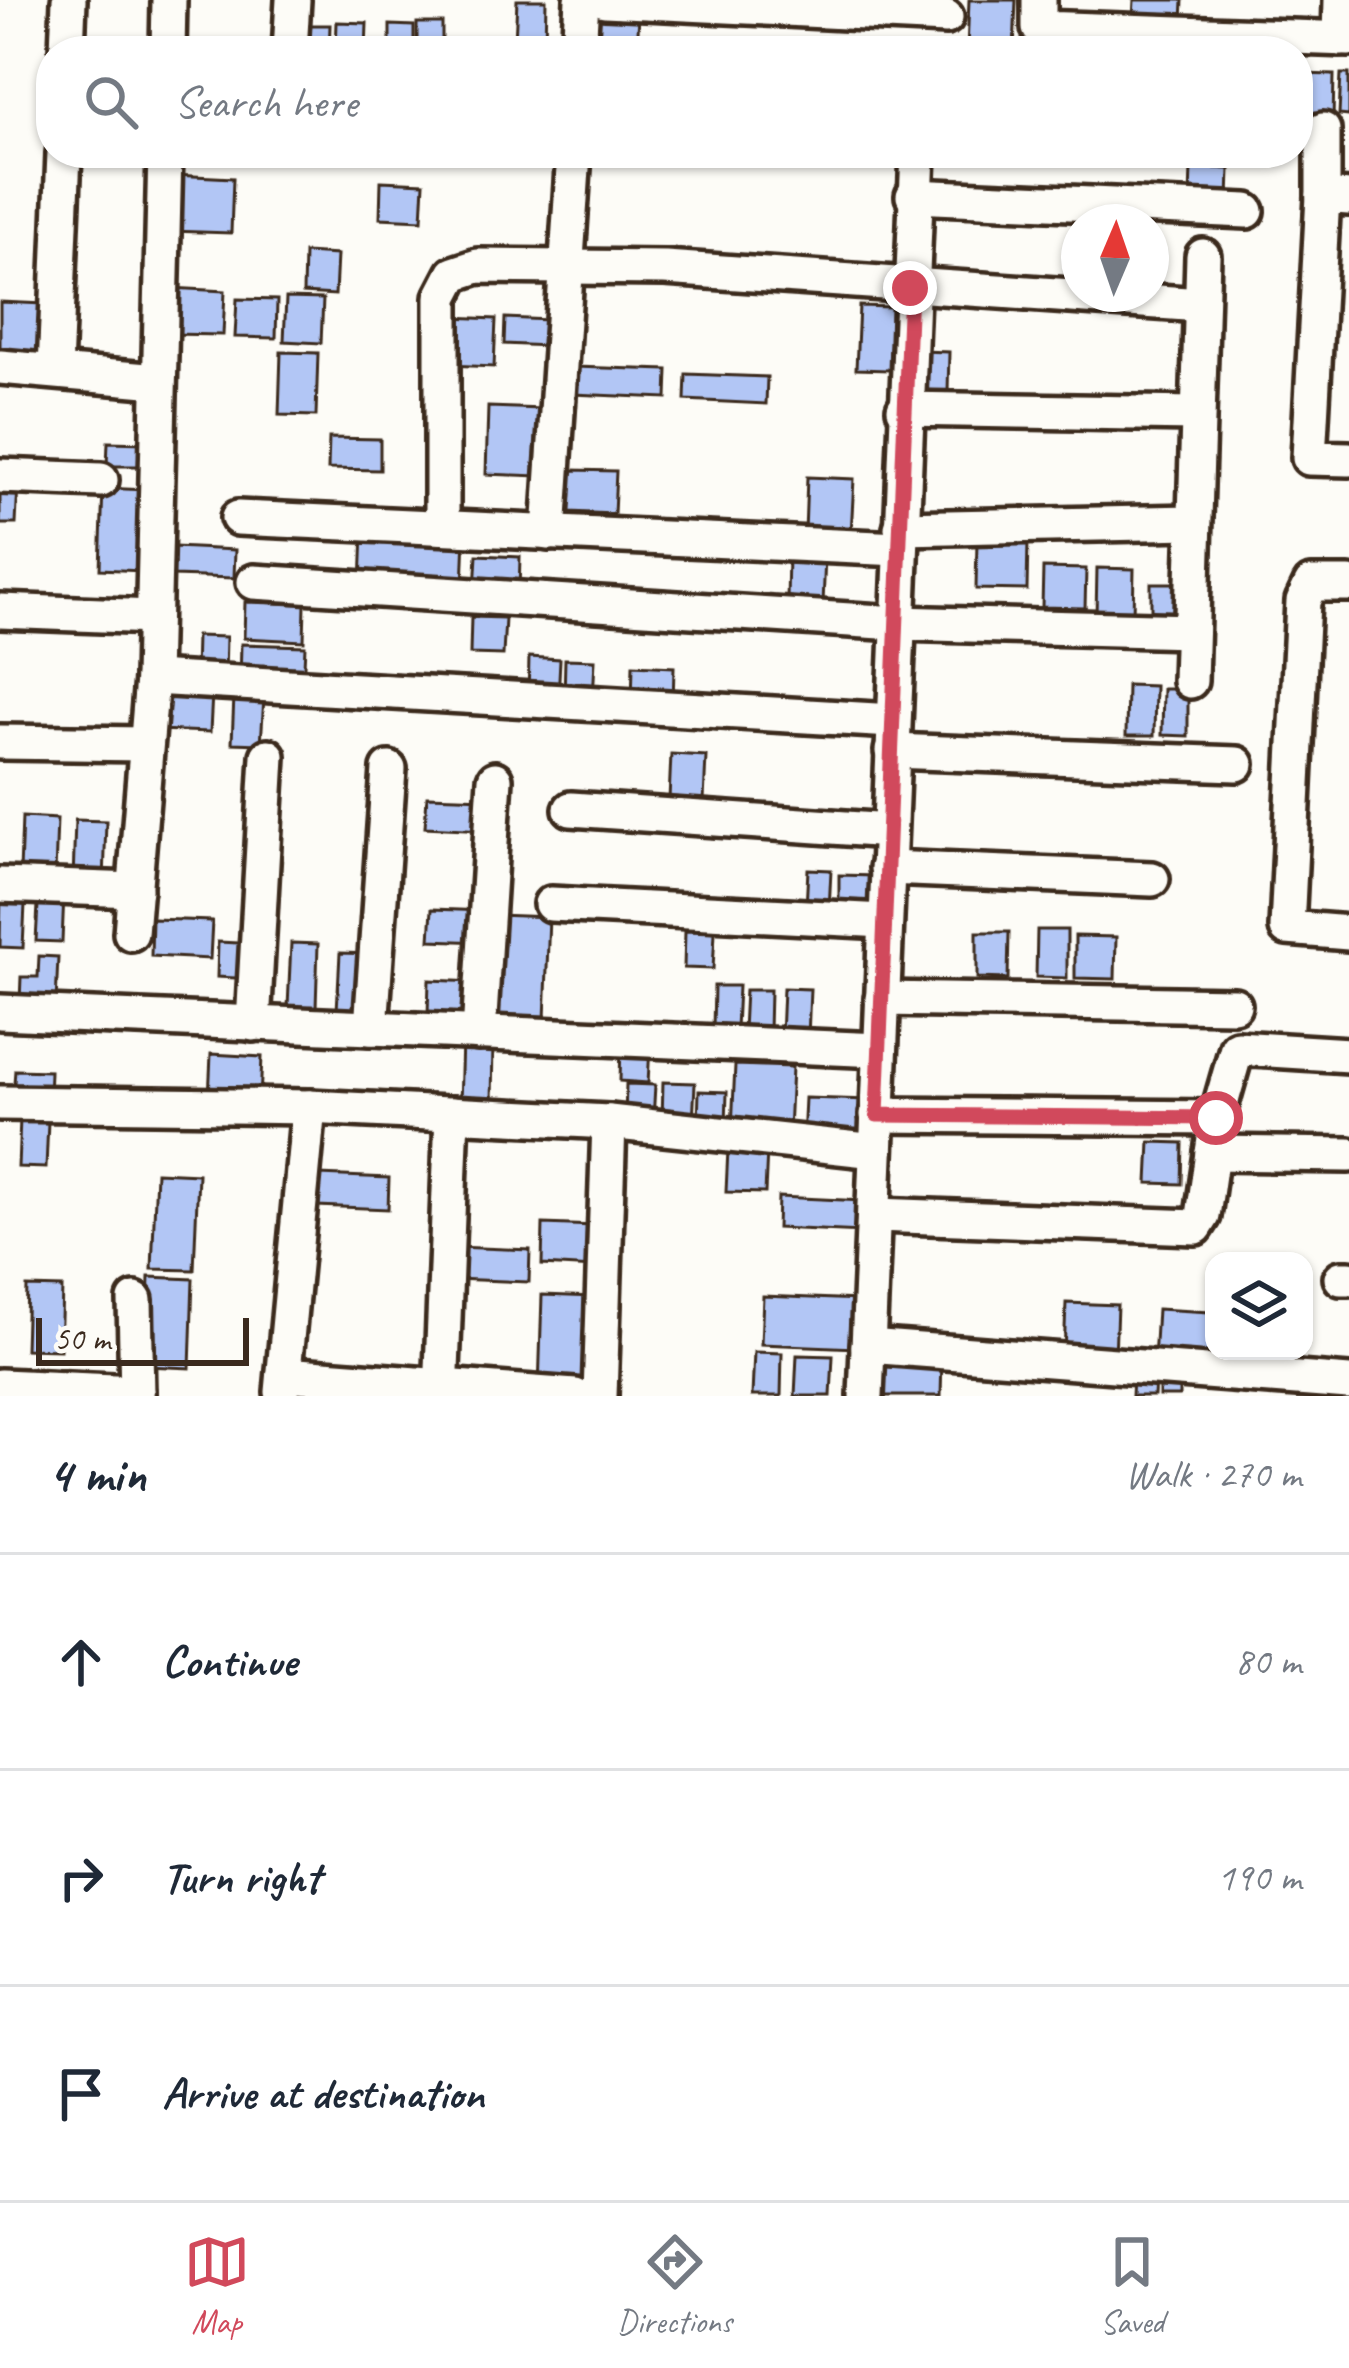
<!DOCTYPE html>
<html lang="en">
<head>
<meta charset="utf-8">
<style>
  :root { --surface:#fff; --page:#f2f2f3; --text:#1f2937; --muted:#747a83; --line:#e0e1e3; --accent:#d1495b }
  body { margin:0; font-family:Caveat,sans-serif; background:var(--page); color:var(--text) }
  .controls { position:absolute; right:36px; bottom:36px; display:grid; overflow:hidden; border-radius:24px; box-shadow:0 3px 9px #0004 }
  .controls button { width:108px; height:108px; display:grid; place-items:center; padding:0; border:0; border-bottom:3px solid var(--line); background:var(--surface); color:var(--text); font:60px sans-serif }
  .compass { position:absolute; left:1061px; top:204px; width:108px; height:108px; border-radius:50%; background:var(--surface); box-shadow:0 3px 9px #0004; rotate:2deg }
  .scale { position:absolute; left:36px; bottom:30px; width:213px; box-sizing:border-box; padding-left:12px; border:6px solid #3b2a1e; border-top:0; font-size:33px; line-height:42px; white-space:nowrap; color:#3b2a1e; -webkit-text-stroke:9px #fdfcf7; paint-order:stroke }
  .stop { position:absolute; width:36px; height:36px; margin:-27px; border:9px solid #d1495b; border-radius:50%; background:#fff }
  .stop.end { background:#d1495b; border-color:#fff; box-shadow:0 3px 12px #0008 }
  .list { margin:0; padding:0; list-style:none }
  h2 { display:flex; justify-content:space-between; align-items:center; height:156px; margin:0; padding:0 48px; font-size:51px }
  h2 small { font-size:39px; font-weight:400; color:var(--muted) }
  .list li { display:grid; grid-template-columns:78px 1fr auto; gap:36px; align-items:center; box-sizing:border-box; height:216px; padding:0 48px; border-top:3px solid var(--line) }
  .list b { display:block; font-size:45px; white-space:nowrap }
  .list em { font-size:39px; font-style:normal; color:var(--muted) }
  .icon { flex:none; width:66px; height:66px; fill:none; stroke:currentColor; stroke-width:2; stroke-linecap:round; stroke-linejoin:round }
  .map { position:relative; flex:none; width:1349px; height:1396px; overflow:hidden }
  .search { position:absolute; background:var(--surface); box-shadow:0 3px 9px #0004; left:36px; right:36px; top:36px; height:132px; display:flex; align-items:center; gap:30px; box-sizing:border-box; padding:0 42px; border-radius:48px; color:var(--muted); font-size:45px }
  .sheet { height:804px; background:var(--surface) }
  nav { display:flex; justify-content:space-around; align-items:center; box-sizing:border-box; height:168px; border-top:3px solid var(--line); background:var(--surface); font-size:33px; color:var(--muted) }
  nav a { display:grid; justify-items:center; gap:6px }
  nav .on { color:var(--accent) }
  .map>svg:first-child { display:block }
</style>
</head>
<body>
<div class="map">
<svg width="1349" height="1396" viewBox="0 0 1349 1396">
  <rect width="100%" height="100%" fill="#fdfcf7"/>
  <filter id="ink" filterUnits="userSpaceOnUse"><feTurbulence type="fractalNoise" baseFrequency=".00833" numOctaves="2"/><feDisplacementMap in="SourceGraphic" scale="24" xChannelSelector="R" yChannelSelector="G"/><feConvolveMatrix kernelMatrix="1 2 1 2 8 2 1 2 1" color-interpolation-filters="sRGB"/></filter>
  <g filter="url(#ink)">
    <g fill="#b2c6f5" stroke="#3b2a1e" stroke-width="3">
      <polygon points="517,0 546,0 545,43 515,41"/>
      <polygon points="969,0 1016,0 1014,51 967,51"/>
      <polygon points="1134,0 1183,0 1182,21 1133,19"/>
      <polygon points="595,14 639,16 637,48 593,46"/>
      <polygon points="337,22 367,23 366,51 336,51"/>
      <rect x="417" y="23" width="25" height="28"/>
      <polygon points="296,25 330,25 329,51 296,51"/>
      <polygon points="390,25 414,26 414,51 390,51"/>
      <polygon points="1298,74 1334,75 1333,121 1298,119"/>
      <polygon points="1341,74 1349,74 1349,116 1339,115"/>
      <polygon points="1191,167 1230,169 1229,200 1190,198"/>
      <polygon points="173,175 233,178 231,233 170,231"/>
      <polygon points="381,181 424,183 422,220 380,218"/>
      <polygon points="304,253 337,255 335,295 303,293"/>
      <polygon points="170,288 225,291 223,335 168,334"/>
      <polygon points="286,298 323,299 321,343 284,341"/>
      <polygon points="237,299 277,300 276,338 235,337"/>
      <polygon points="0,302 44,304 41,359 0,358"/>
      <polygon points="859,306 891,307 889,370 856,369"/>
      <polygon points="451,317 496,319 494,367 449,365"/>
      <polygon points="505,318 548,320 547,346 504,344"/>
      <polygon points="919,351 949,352 948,392 918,391"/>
      <polygon points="281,352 318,353 316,416 279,415"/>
      <polygon points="573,367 668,370 667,398 572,394"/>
      <polygon points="686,374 767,377 766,404 685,400"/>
      <polygon points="488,407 542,409 539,476 486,474"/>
      <polygon points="329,438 380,439 380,470 328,469"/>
      <polygon points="108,442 146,443 146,466 107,466"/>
      <polygon points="571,470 616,471 614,514 569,512"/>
      <polygon points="807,477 854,479 851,534 805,533"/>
      <polygon points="0,483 18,484 16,524 0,524"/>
      <polygon points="103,488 146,490 142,571 100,569"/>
      <polygon points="363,531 465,535 463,588 361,584"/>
      <polygon points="977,539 1028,540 1027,590 976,589"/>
      <polygon points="174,547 235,550 234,578 173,576"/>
      <polygon points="788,554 825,555 823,604 787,602"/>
      <polygon points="477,555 520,557 519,592 475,590"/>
      <polygon points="1043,568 1086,569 1085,608 1042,607"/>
      <polygon points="1097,568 1134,569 1133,617 1096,617"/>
      <polygon points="1151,583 1183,583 1182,622 1151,621"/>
      <polygon points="245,602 305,604 304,641 244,638"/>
      <polygon points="471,617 505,618 503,655 470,654"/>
      <polygon points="196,636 226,637 225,676 195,675"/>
      <polygon points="241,644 305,646 303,685 240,682"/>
      <polygon points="529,657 560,659 558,699 528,698"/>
      <polygon points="565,659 595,660 593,699 564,698"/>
      <polygon points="633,665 674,667 673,703 632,702"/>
      <polygon points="1127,685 1155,686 1154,736 1126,736"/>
      <polygon points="1163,689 1188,689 1188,736 1162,735"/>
      <polygon points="158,690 212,693 210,732 157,730"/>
      <polygon points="234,696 264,697 261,744 232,743"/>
      <polygon points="671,754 706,756 704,801 669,800"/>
      <polygon points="427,796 487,798 486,830 425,827"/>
      <polygon points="22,817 57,819 55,874 20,872"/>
      <polygon points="75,820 106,821 104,882 73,881"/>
      <polygon points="808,869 831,870 829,910 806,908"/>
      <polygon points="839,875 875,876 874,903 839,901"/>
      <polygon points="1,891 64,893 62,942 36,941 38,905 25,904 23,948 0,947"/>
      <polygon points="432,909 484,911 483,942 430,940"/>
      <polygon points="496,915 549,917 545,1020 492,1018"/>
      <polygon points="152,919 212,921 210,959 151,956"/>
      <polygon points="1037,930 1067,930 1067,978 1036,977"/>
      <polygon points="685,931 715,932 713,969 684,968"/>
      <polygon points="977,932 1009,932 1008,979 977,978"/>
      <polygon points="1075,936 1116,937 1115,979 1075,978"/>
      <polygon points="218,942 257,944 255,979 217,977"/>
      <polygon points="291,943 318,944 316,1008 288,1007"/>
      <polygon points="340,953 371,954 368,1012 337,1011"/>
      <polygon points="39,956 58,957 56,1003 20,1002 21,977 38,977"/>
      <polygon points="429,980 476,982 474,1017 428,1015"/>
      <polygon points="714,986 738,986 736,1029 713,1029"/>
      <polygon points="783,988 810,989 808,1038 781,1037"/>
      <polygon points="745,990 770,990 769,1032 743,1031"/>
      <polygon points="462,1040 493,1041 492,1104 460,1105"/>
      <polygon points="621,1045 650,1046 648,1083 620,1081"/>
      <polygon points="211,1054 262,1057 260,1100 209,1098"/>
      <polygon points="735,1065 792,1067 789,1131 732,1129"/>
      <polygon points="15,1070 50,1071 49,1098 13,1096"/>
      <polygon points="663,1082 695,1083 693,1123 662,1122"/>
      <polygon points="626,1084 655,1085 653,1121 625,1120"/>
      <polygon points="699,1091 727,1092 726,1125 698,1124"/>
      <polygon points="805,1098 869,1100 867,1143 803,1141"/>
      <polygon points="20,1119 48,1121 46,1168 18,1167"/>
      <polygon points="1150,1142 1183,1143 1182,1184 1148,1183"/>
      <polygon points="728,1149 767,1150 765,1193 726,1192"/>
      <polygon points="156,1172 198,1174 194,1270 152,1269"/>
      <polygon points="319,1175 389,1178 388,1209 317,1206"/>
      <polygon points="778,1197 864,1201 863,1232 777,1228"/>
      <polygon points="543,1224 595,1226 594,1268 542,1265"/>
      <polygon points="456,1247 530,1250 529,1282 454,1279"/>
      <polygon points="149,1277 193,1279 190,1368 146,1366"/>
      <polygon points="27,1287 62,1288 60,1350 25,1349"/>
      <polygon points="542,1295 595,1297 592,1391 539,1389"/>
      <polygon points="763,1296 859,1300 857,1348 761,1344"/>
      <polygon points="1066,1303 1117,1305 1115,1357 1064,1355"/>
      <polygon points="1157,1309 1210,1312 1208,1362 1154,1360"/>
      <polygon points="754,1352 782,1353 781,1396 752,1396"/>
      <polygon points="797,1355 833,1356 831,1396 795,1396"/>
      <polygon points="883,1355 942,1358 941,1396 882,1396"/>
      <polygon points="1133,1377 1155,1378 1154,1396 1132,1396"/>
      <polygon points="1159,1378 1179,1379 1179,1396 1159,1396"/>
    </g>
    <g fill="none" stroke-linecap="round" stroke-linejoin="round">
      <defs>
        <g id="street">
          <polyline points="605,0 946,17"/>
          <polyline points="1039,0 1039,28 1349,39"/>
          <polyline points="1340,39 1341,0"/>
          <polyline points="67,51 69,0"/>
          <polyline points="168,51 169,0"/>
          <polyline points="290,51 293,0"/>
          <polyline points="579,51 582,0"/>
          <polyline points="1323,130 1323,196"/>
          <polyline points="913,196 1247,211"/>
          <polyline points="1349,198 1323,196 1309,458 1349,459"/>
          <polyline points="0,367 158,381"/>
          <polyline points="55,370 64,153"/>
          <polyline points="904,409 1195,414"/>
          <polyline points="0,476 101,480"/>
          <polyline points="238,518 900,549"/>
          <polyline points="442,527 442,297 454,274 478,266 665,268 1201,305"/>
          <polyline points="901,528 1193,522"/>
          <polyline points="549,533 574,153"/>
          <polyline points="254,582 897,623 1191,631"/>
          <polyline points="1349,584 1311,584 1303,601 1287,928 1349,933"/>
          <polyline points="0,611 153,617"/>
          <polyline points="152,678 893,721"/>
          <polyline points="1190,681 1203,256"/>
          <polyline points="0,742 145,744"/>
          <polyline points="892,751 1237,764"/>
          <polyline points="571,809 889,831"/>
          <polyline points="887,868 1152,879"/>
          <polyline points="0,885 135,890"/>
          <polyline points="551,904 885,921"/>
          <polyline points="131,933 152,678 165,153"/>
          <polyline points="882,999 1234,1005"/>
          <polyline points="0,1012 880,1050"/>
          <polyline points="253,1024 268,756"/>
          <polyline points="371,1028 389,769"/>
          <polyline points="479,1033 495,779"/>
          <polyline points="0,1103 309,1107 609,1122 876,1151"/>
          <polyline points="877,1115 1217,1118"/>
          <polyline points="1212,1153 1349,1155"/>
          <polyline points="876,1215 1196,1227 1203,1216 1217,1118 1237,1048 1349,1055"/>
          <polyline points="1341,1278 1349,1278"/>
          <polyline points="135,1300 137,1396"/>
          <polyline points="868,1346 1349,1383"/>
          <polyline points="284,1374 575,1396"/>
          <polyline points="0,1386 137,1392"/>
          <polyline points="282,1392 309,1107"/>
          <polyline points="441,1396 452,1114"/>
          <polyline points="600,1396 609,1122"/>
          <polyline points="866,1396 918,153"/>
        </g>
      </defs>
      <use href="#street" stroke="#3b2a1e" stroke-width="42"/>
      <use href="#street" stroke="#fdfcf7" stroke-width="33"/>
    </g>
  </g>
  <g fill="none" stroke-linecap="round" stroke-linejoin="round" filter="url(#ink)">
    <polyline stroke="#d1495b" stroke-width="15" points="910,288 877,1115 1216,1118"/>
  </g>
</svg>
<div class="controls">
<button><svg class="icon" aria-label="layers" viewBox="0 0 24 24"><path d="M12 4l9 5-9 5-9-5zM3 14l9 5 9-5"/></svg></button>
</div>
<svg class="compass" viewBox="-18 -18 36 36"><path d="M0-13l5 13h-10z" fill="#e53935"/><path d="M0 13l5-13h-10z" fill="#747a83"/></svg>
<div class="scale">50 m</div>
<div class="stop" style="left:1216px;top:1118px"></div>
<div class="stop end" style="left:910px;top:288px"></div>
<div class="search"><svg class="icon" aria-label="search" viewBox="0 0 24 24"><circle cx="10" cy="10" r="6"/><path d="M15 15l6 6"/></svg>Search here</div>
</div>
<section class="sheet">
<h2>4 min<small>Walk · 270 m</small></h2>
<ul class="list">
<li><svg class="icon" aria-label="ahead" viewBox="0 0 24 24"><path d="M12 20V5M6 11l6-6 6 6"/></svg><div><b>Continue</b></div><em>80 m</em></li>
<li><svg class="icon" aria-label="right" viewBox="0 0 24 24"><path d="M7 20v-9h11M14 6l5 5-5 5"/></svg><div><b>Turn right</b></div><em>190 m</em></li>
<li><svg class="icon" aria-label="arrive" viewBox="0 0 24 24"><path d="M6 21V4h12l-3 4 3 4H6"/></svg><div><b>Arrive at destination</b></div></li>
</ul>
</section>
<nav>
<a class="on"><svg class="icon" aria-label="map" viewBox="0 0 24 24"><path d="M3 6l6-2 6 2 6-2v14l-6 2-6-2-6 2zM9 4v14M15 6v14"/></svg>Map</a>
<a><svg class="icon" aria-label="directions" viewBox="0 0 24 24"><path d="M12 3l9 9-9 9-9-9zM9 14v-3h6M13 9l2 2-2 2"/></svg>Directions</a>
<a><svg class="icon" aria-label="saved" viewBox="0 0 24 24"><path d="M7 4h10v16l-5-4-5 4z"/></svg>Saved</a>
</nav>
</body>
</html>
